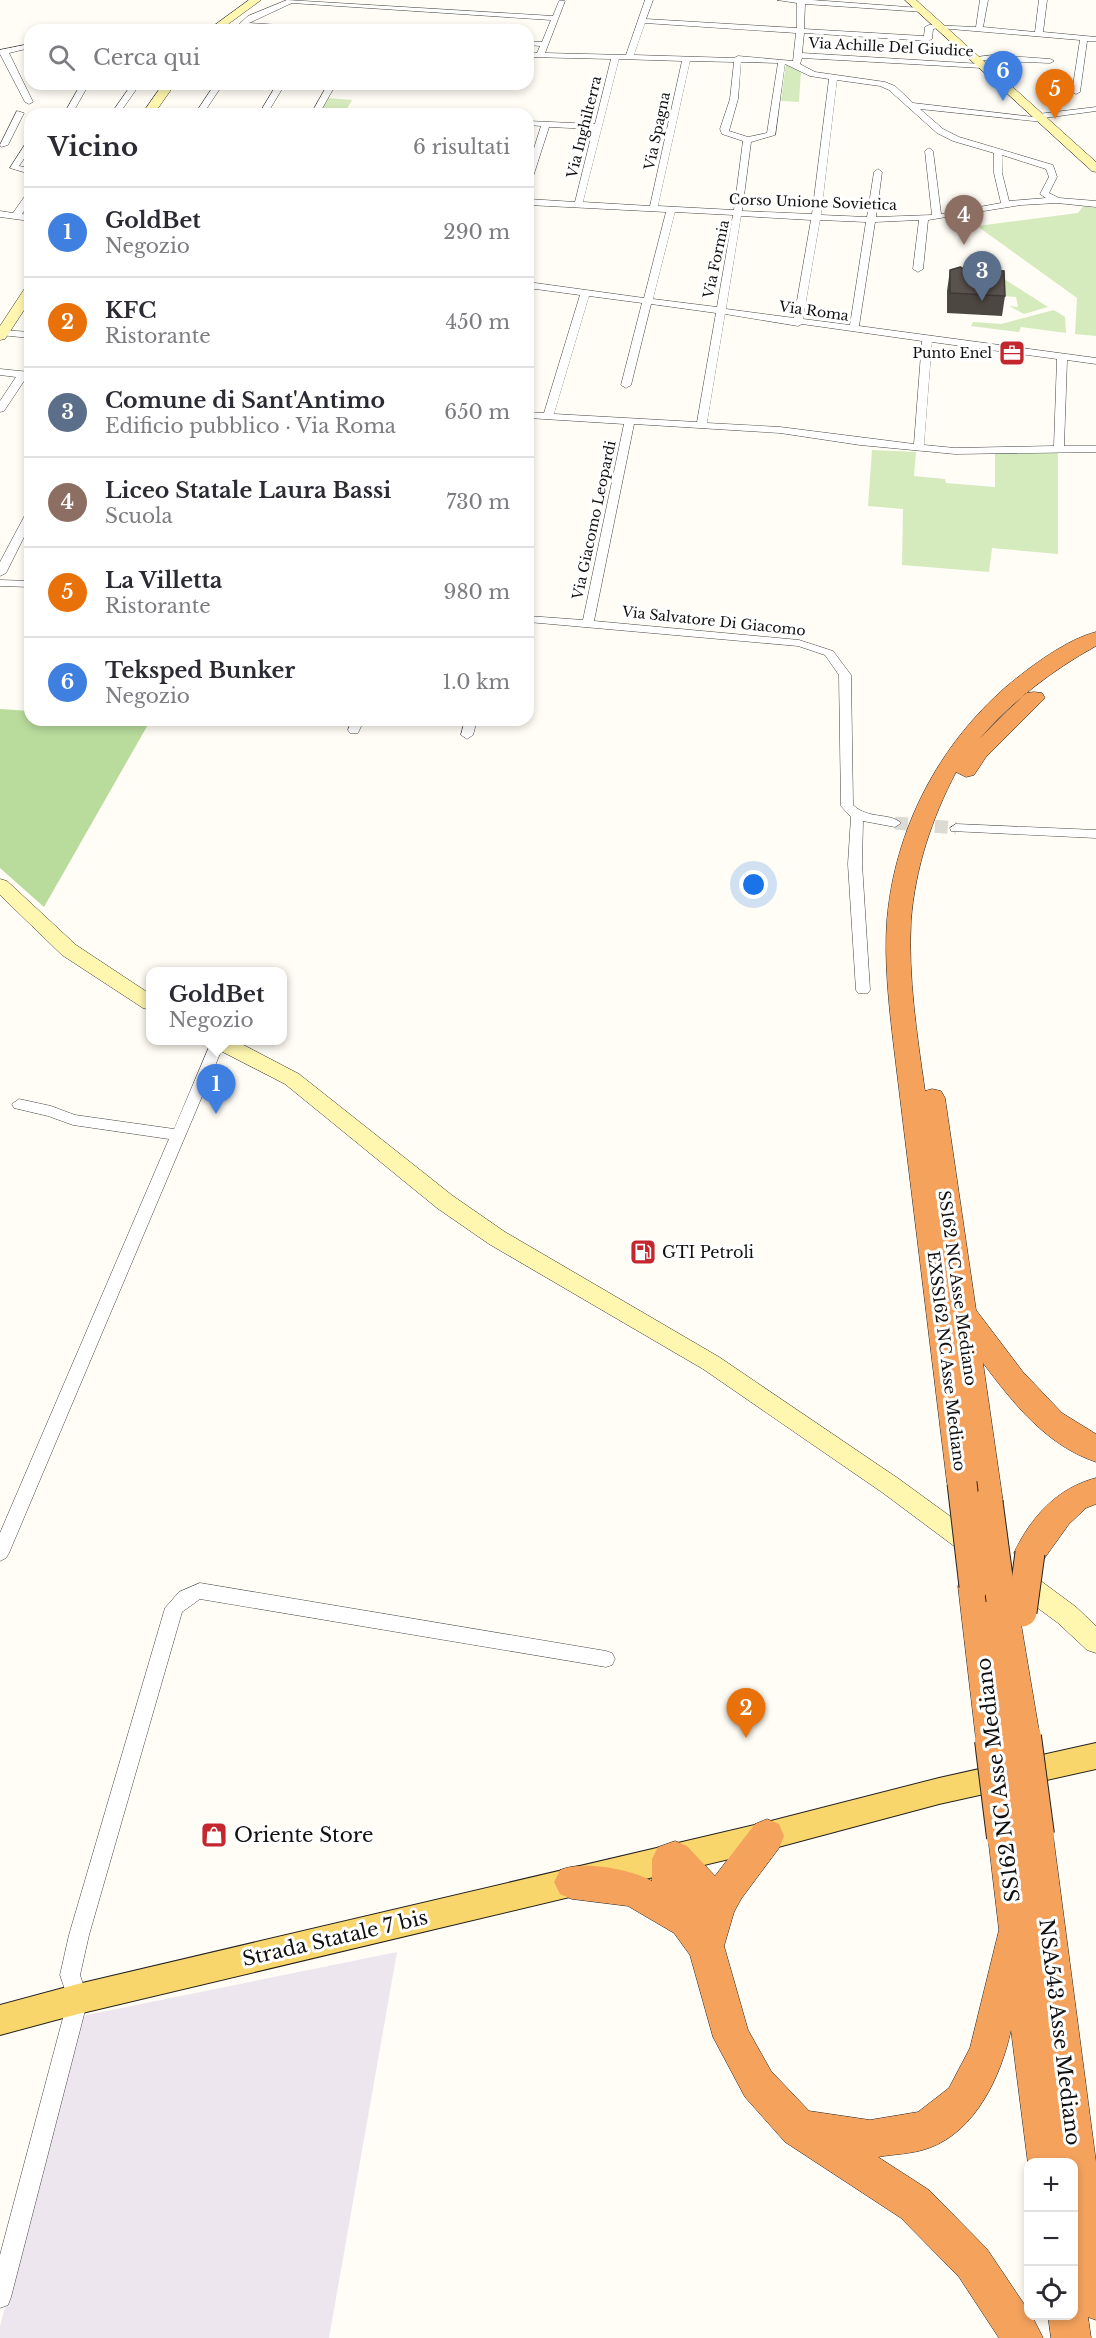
<!DOCTYPE html>
<html lang="it">
<head>
<meta charset="utf-8">
<style>
  :root { --surface:#fff; --page:#f2f2f3; --text:#2b2b33; --muted:#7c7c81; --line:#e1e1e2; --accent:#ea580c }
  body { margin:0; font-family:"Libre Baskerville",serif; background:var(--page); color:var(--text) }
  .controls { position:absolute; right:18px; bottom:18px; display:grid; overflow:hidden; border-radius:12px; box-shadow:0 3px 9px #0003 }
  .controls button { width:54px; height:54px; display:grid; place-items:center; padding:0; border:0; border-bottom:2px solid var(--line); background:var(--surface); color:var(--text); font:30px sans-serif }
  .you { position:absolute; left:754px; top:885px; width:21px; height:21px; margin:-15px; border:4px solid #fff; border-radius:50%; background:#1a73e8; box-shadow:0 0 0 9px #1a73e833 }
  .badge { display:grid; place-items:center; width:39px; height:39px; border-radius:50%; background:var(--accent); color:#fff; font-size:20px; font-weight:700 }
  .pin { position:absolute; translate:-50% -50px; filter:drop-shadow(0 2px 3px #0008) }
  .pin::after { content:''; position:absolute; top:32px; width:21px; height:18px; background:inherit; clip-path:polygon(0 0,100% 0,50% 100%) }
  .popup { position:absolute; left:146px; top:967px; width:141px; height:78px; box-sizing:border-box; display:grid; place-content:center; border-radius:12px; background:var(--surface); filter:drop-shadow(0 2px 4px #0005); font-size:20px; white-space:nowrap; color:var(--muted) }
  .popup b { font-size:22px; color:var(--text) }
  .popup::after { content:''; position:absolute; left:50%; top:100%; margin-left:-12px; border:12px solid transparent; border-top-color:var(--surface) }
  .list { margin:0; padding:0; list-style:none }
  h2 { display:flex; justify-content:space-between; align-items:center; height:78px; margin:0; padding:0 24px; font-size:26px }
  h2 small { font-size:20px; font-weight:400; color:var(--muted) }
  .list li { display:grid; grid-template-columns:39px 1fr auto; gap:18px; align-items:center; box-sizing:border-box; height:90px; padding:0 24px; border-top:2px solid var(--line) }
  .list b { display:block; font-size:22px; white-space:nowrap }
  .list p { margin:0; font-size:20px; white-space:nowrap; color:var(--muted) }
  .list em { font-size:20px; font-style:normal; color:var(--muted) }
  .icon { flex:none; width:33px; height:33px; fill:none; stroke:currentColor; stroke-width:2; stroke-linecap:round; stroke-linejoin:round }
  .map { position:relative; flex:none; width:1096px; height:2338px; overflow:hidden }
  .search { position:absolute; background:var(--surface); box-shadow:0 3px 9px #0003; left:24px; top:24px; width:510px; height:66px; display:flex; align-items:center; gap:15px; box-sizing:border-box; padding:0 21px; border-radius:18px; color:var(--muted); font-size:22px }
  .panel { position:absolute; background:var(--surface); box-shadow:0 3px 9px #0003; left:24px; top:108px; width:510px; height:618px; border-radius:18px }
  .map>svg:first-child { display:block }
</style>
</head>
<body>
<div class="map">
<svg width="1096" height="2338" viewBox="0 0 1096 2338">
  <rect width="100%" height="100%" fill="#fffdf5"/>
  <polygon fill="#eee6ef" points="397,1952 329,2338 0,2338 0,2326 82,2016"/>
  <g fill="#d5ebbd">
    <polygon points="786,63 801,71 799,102 781,101"/>
    <polygon points="327,98 352,100 344,114 318,114"/>
    <polygon points="1083,206 1096,208 1096,336 1075,334 1077,298 977,226 1078,213"/>
    <polygon points="998,275 1048,307 1024,314 1009,306 1018,307 1016,297 1003,296"/>
    <polygon points="1054,310 1065,317 1066,333 1021,327 1019,332 971,326 973,322 1001,324"/>
    <polygon points="872,450 916,452 914,476 945,479 946,483 995,487 995,454 1058,452 1058,554 992,548 989,572 902,565 903,509 868,506"/>
  </g>
  <polygon fill="#b9dc9c" points="0,709 30,711 30,720 150,721 44,907 0,868"/>
  <g fill="none" stroke-linecap="round" stroke-linejoin="round">
    <polyline stroke="#dbdad3" stroke-width="13" stroke-dasharray="13 7" stroke-linecap="butt" points="895,823 956,828"/>
    <defs>
      <g id="street">
        <path d="M 287,0 L 553,16 L 559,1 L 565,1 L 545,53 L 626,55 L 645,0 L 653,0 L 646,19 L 797,28 L 797,3 L 777,0 L 812,0 L 921,8 L 925,10 L 924,12 L 805,4 L 804,29 L 924,36 L 925,27 L 929,25 L 976,27 L 980,0 L 988,0 L 983,27 L 1035,32 L 1039,0 L 1047,0 L 1043,32 L 1096,37 L 1096,41 L 1087,41 L 1080,92 L 1076,94 L 1072,92 L 1080,40 L 939,28 L 933,29 L 932,39 L 928,41 L 804,33 L 802,53 L 982,64 L 986,66 L 982,68 L 802,58 L 800,64 L 815,72 L 885,82 L 895,86 L 913,103 L 1034,117 L 1038,114 L 1096,107 L 1096,111 L 1044,118 L 1047,120 L 1043,122 L 920,109 L 943,129 L 959,137 L 1053,165 L 1057,177 L 1049,193 L 1059,198 L 1096,201 L 1096,207 L 1057,203 L 1021,205 L 928,220 L 923,269 L 918,272 L 913,269 L 919,220 L 875,222 L 859,326 L 1096,358 L 1096,364 L 1067,360 L 1064,446 L 1096,446 L 1096,452 L 955,454 L 860,445 L 780,433 L 634,424 L 594,621 L 799,640 L 833,651 L 851,675 L 853,805 C 869,820 889,812 901,823 L 895,827 L 863,821 L 862,864 L 870,990 L 868,993 L 858,993 L 856,990 L 848,864 L 851,817 L 841,806 L 839,675 L 825,655 L 798,646 L 528,622 L 528,616 L 583,620 L 624,424 L 528,418 L 528,412 L 544,413 L 580,295 L 528,288 L 528,282 L 644,298 L 666,212 L 528,205 L 528,199 L 575,202 L 593,129 L 549,127 L 532,180 L 528,183 L 528,167 L 541,126 L 528,125 L 528,121 L 595,124 L 611,59 L 528,57 L 528,53 L 537,53 L 540,46 L 528,45 L 528,41 L 542,42 L 551,20 L 292,3 L 249,23 L 326,28 L 330,30 L 244,27 L 240,29 L 236,27 L 248,16 ZM 645,23 L 796,33 L 793,61 L 738,56 L 734,58 L 634,55 ZM 619,59 L 682,61 L 650,206 L 583,202 ZM 690,61 L 734,62 L 730,99 L 720,129 L 722,134 L 743,141 L 734,210 L 658,206 ZM 741,62 L 778,63 L 767,133 L 748,137 L 729,131 L 738,99 ZM 785,64 L 810,76 L 829,79 L 812,214 L 742,211 L 751,142 L 775,135 ZM 837,80 L 880,86 L 889,90 L 937,133 L 953,141 L 994,153 L 994,173 L 1001,203 L 941,214 L 933,151 L 929,148 L 925,151 L 932,215 L 876,217 L 882,172 L 878,169 L 874,172 L 867,217 L 821,215 ZM 1002,155 L 1046,169 L 1049,177 L 1040,194 L 1046,198 L 1009,201 L 1002,173 ZM 675,212 L 733,215 L 717,307 L 653,299 ZM 741,216 L 811,220 L 794,318 L 726,309 ZM 820,220 L 866,222 L 850,325 L 803,319 ZM 589,296 L 642,303 L 621,385 L 626,388 L 631,385 L 651,304 L 716,313 L 697,422 L 554,414 ZM 725,314 L 798,326 L 802,324 L 922,341 L 914,444 L 780,427 L 707,423 ZM 932,342 L 1057,359 L 1054,446 L 955,448 L 924,445 Z"/>
        <polygon points="30,44 30,48 9,53 33,102 29,104 25,102 0,54 0,50"/>
        <polygon points="993,55 1050,59 1054,61 1050,63 973,60 969,58"/>
        <polygon points="81,84 89,84 72,114 64,114"/>
        <polygon points="132,84 140,84 119,114 111,114"/>
        <polygon points="215,84 223,84 203,114 195,114"/>
        <polygon points="277,84 285,84 267,114 259,114"/>
        <polygon points="328,84 336,84 319,114 311,114"/>
        <polygon points="17,111 24,113 8,145 1,147 0,145"/>
        <polygon points="26,143 30,143 30,150 19,166 30,168 30,174 10,168"/>
        <polygon points="30,192 30,202 22,214 30,215 30,221 0,217 0,211 13,213 27,193"/>
        <polygon points="2,330 30,332 30,338 0,335"/>
        <polygon points="0,369 30,372 30,378 26,378 4,411 0,412 0,401 16,377 0,375"/>
        <polygon points="30,512 30,525 6,573 0,576 0,562 25,515"/>
        <polygon points="0,580 30,581 30,587 0,586"/>
        <polygon points="352,720 364,720 358,733 350,733 348,730"/>
        <polygon points="465,720 477,720 473,735 467,739 461,735"/>
        <polygon points="956,824 1096,830 1096,838 951,831 950,828"/>
        <polygon points="212,1040 225,1042 9,1553 6,1558 0,1561 0,1533 169,1139 73,1125 48,1116 14,1108 12,1104 19,1099 51,1106 75,1115 174,1129"/>
        <polygon points="200,1583 606,1651 612,1653 615,1659 612,1665 606,1667 200,1599 182,1612 89,1935 80,1975 88,1999 11,2297 8,2305 0,2308 0,2255 68,1999 60,1975 69,1935 165,1608 179,1592"/>
      </g>
      <g id="secondary">
        <polygon points="249,0 261,0 220,30 208,30"/>
        <polygon points="905,0 916,0 1096,162 1096,172 1092,171"/>
        <polygon points="163,84 175,84 154,114 142,114"/>
        <polygon points="30,287 30,301 5,339 0,340 0,326 25,288"/>
        <polygon points="0,879 7,881 76,945 150,994 150,1010 143,1008 62,955 0,895"/>
        <polygon points="206,1040 234,1040 299,1074 453,1196 505,1232 719,1357 899,1479 984,1541 987,1548 984,1555 975,1559 966,1555 883,1493 703,1369 489,1244 437,1208 285,1084 209,1045"/>
        <polygon points="1017,1567 1026,1570 1076,1607 1096,1626 1096,1653 1087,1650 1058,1623 1008,1586 1005,1578 1008,1570"/>
      </g>
      <polygon id="primary" points="1096,1743 1096,1769 939,1804 767,1850 78,2014 0,2035 0,2005 78,1984 767,1822 939,1778"/>
      <g id="highway">
        <path d="M 1096,632 L 1096,646 C 1051,671 1014,700 980,738 L 1026,693 L 1034,692 L 1042,693 L 1045,698 L 986,757 L 974,775 L 966,777 L 956,772 C 932,818 915,868 911,921 C 908,977 917,1035 925,1091 L 932,1089 L 941,1091 L 945,1098 L 976,1310 L 1023,1372 L 1062,1413 L 1096,1434 L 1096,1462 C 1046,1445 1014,1404 983,1363 L 1003,1502 L 999,1511 L 988,1515 L 977,1511 L 971,1493 L 962,1496 L 951,1492 L 947,1483 L 894,1048 C 889,1006 884,962 887,920 C 895,829 938,746 1007,686 C 1030,667 1067,639 1096,632 Z"/>
        <path d="M 1096,1478 L 1096,1504 L 1086,1508 L 1069,1524 L 1041,1563 L 1030,1567 L 1019,1563 L 1014,1553 C 1031,1517 1057,1488 1096,1478 Z"/>
        <polygon points="974,1572 985,1576 990,1590 1001,1586 1012,1590 1017,1600 1040,1737 1035,1748 1023,1753 1011,1748 1009,1743 1005,1751 993,1756 981,1751 976,1740 958,1586 963,1576"/>
        <path d="M 1036,1818 L 1048,1823 L 1053,1835 L 1096,2162 L 1096,2320 L 1088,2317 L 1091,2338 L 1051,2338 L 1048,2316 L 1074,2316 L 1074,2298 L 1076,2299 L 1074,2282 L 1074,2162 L 1028,2164 L 1011,2030 C 1001,2076 976,2131 929,2148 C 913,2154 894,2154 878,2157 L 929,2190 L 987,2249 L 1028,2310 L 1028,2316 L 1032,2316 L 1043,2338 L 999,2338 L 959,2277 L 901,2218 L 785,2142 L 745,2097 L 713,2037 L 690,1955 L 674,1933 L 628,1906 L 572,1899 L 560,1894 L 554,1882 L 560,1870 C 583,1860 630,1869 652,1881 L 652,1859 L 658,1847 L 675,1841 L 687,1846 L 715,1876 L 755,1824 L 767,1819 L 779,1824 L 784,1836 L 779,1848 L 741,1899 L 734,1912 L 724,1946 L 748,2030 L 771,2071 L 809,2111 L 870,2120 L 918,2112 L 949,2088 L 970,2048 L 999,1930 L 988,1837 L 993,1825 L 1005,1820 L 1017,1825 L 1020,1832 L 1024,1823 Z"/>
      </g>
    </defs>
    <use href="#street" stroke="#444" stroke-width="1"/>
    <use href="#secondary" stroke="#333" stroke-width="1"/>
    <use href="#primary" stroke="#222" stroke-width="2"/>
    <use href="#highway" stroke="#222" stroke-width="1"/>
    <use href="#street" fill="#fff" fill-rule="evenodd"/>
    <use href="#secondary" fill="#fff6b0" fill-rule="evenodd"/>
    <use href="#primary" fill="#f9d66b" fill-rule="evenodd"/>
    <use href="#highway" fill="#f5a25d" fill-rule="evenodd"/>
    <defs>
      <g id="highway-bridge-far1">
        <polyline points="962,1483 974,1586"/>
        <polyline points="988,1502 1001,1600"/>
        <polyline points="1022,1612 1030,1553"/>
      </g>
      <g id="highway-bridge">
        <polyline points="1023,1737 1036,1835"/>
        <polyline points="993,1740 1005,1837"/>
      </g>
    </defs>
    <use href="#highway-bridge-far1" stroke="#222" stroke-width="31" stroke-linecap="butt"/>
    <use href="#highway-bridge" stroke="#222" stroke-width="38" stroke-linecap="butt"/>
    <use href="#highway-bridge-far1" stroke="#f5a25d" stroke-width="29"/>
    <use href="#highway-bridge" stroke="#f5a25d" stroke-width="36"/>
  </g>
  <polygon fill="#4d4742" points="964,269 1005,296 1002,316 947,313 947,291 950,270"/>
  <polygon fill="#5a524d" stroke="#3f3936" stroke-width="1.5" points="960,267 964,269 1004,271 1005,296 950,293 950,270"/>
  <defs>
    <symbol id="office-square" viewBox="-11 -11 22 22"><rect x="-9" y="-9" width="18" height="18" rx="4" fill="#c4262e" stroke="#fff"/><path d="M-6-3h4V-5.5h4V-3h4V5H-6ZM-1-4.5V-3h2v-1.5ZM-6 0V1H6V0Z" fill="#fff"/></symbol>
    <symbol id="fuel-square" viewBox="-11 -11 22 22"><rect x="-9" y="-9" width="18" height="18" rx="4" fill="#c4262e" stroke="#fff"/><path d="M-5.5-6h7V0h2V4h1.3V-2.5L3-4.5l.8-.8L6-3V5H2.5V1h-1V6h-7ZM-4.2-4.7v3.2H.2V-4.7Z" fill="#fff"/></symbol>
    <symbol id="shop-square" viewBox="-11 -11 22 22"><rect x="-9" y="-9" width="18" height="18" rx="4" fill="#c4262e" stroke="#fff"/><path d="M-5-2.5h2.3a2.7 3.5 0 0 1 5.4 0H5L5.5 6h-11ZM-1.5-2.5h3a1.5 2.3 0 0 0-3 0Z" fill="#fff"/></symbol>
  </defs>
  <g fill-rule="evenodd">
    <use href="#office-square" x="997" y="338" width="30" height="30"/>
    <use href="#fuel-square" x="628" y="1237" width="30" height="30"/>
    <use href="#shop-square" x="199" y="1820" width="30" height="30"/>
  </g>
  <g text-anchor="middle" stroke-width="6" stroke-linejoin="round" paint-order="stroke">
    <g font-size="14" fill="#111" stroke="#fff">
      <text transform="translate(891 47) rotate(3)" y="5">Via Achille Del Giudice</text>
      <text transform="translate(584 127) rotate(-76)" y="5">Via Inghilterra</text>
      <text transform="translate(657 131) rotate(-78)" y="5">Via Spagna</text>
      <text transform="translate(813 202) rotate(2)" y="5">Corso Unione Sovietica</text>
      <text transform="translate(716 259) rotate(-78)" y="5">Via Formia</text>
      <text transform="translate(814 311) rotate(8)" y="5">Via Roma</text>
      <text transform="translate(594 520) rotate(-78)" y="5">Via Giacomo Leopardi</text>
      <text transform="translate(714 621) rotate(6)" y="5">Via Salvatore Di Giacomo</text>
    </g>
    <g font-size="14" fill="#111" stroke="#fff" text-anchor="end">
      <text x="992" y="358">Punto Enel</text>
    </g>
    <g font-size="16" fill="#111" stroke="#fff" text-anchor="start">
      <text x="662" y="1258">GTI Petroli</text>
    </g>
    <g font-size="16" fill="#111" stroke="#fff">
      <text transform="translate(958 1288) rotate(82)" y="6">SS162 NC Asse Mediano</text>
      <text transform="translate(947 1361) rotate(83)" y="6">EXSS162 NC Asse Mediano</text>
    </g>
    <g font-size="20" fill="#111" stroke="#fff">
      <text transform="translate(998 1780) rotate(-97)" y="7">SS162 NC Asse Mediano</text>
      <text transform="translate(335 1938) rotate(-13)" y="7">Strada Statale 7 bis</text>
      <text transform="translate(1060 2032) rotate(83)" y="7">NSA543 Asse Mediano</text>
    </g>
    <g font-size="20" fill="#111" stroke="#fff" text-anchor="start">
      <text x="234" y="1842">Oriente Store</text>
    </g>
  </g>
</svg>
<div class="controls">
<button>+</button>
<button>−</button>
<button><svg class="icon" aria-label="locate" viewBox="0 0 24 24"><circle cx="12" cy="12" r="6"/><path d="M12 2v4M12 18v4M2 12h4M18 12h4"/></svg></button>
</div>
<div class="you"></div>
<div class="pin badge" style="left:216px;top:1114px;background:#3f7fe0">1</div>
<div class="popup"><b>GoldBet</b>Negozio</div>
<div class="pin badge" style="left:746px;top:1738px;background:#e8710a">2</div>
<div class="pin badge" style="left:982px;top:301px;background:#5c6f8a">3</div>
<div class="pin badge" style="left:964px;top:245px;background:#8d6e63">4</div>
<div class="pin badge" style="left:1055px;top:119px;background:#e8710a">5</div>
<div class="pin badge" style="left:1003px;top:101px;background:#3f7fe0">6</div>
<div class="search"><svg class="icon" aria-label="search" viewBox="0 0 24 24"><circle cx="10" cy="10" r="6"/><path d="M15 15l6 6"/></svg>Cerca qui</div>
<section class="panel">
<h2>Vicino<small>6 risultati</small></h2>
<ul class="list">
<li><span class="badge" style="background:#3f7fe0">1</span><div><b>GoldBet</b><p>Negozio</p></div><em>290 m</em></li>
<li><span class="badge" style="background:#e8710a">2</span><div><b>KFC</b><p>Ristorante</p></div><em>450 m</em></li>
<li><span class="badge" style="background:#5c6f8a">3</span><div><b>Comune di Sant'Antimo</b><p>Edificio pubblico · Via Roma</p></div><em>650 m</em></li>
<li><span class="badge" style="background:#8d6e63">4</span><div><b>Liceo Statale Laura Bassi</b><p>Scuola</p></div><em>730 m</em></li>
<li><span class="badge" style="background:#e8710a">5</span><div><b>La Villetta</b><p>Ristorante</p></div><em>980 m</em></li>
<li><span class="badge" style="background:#3f7fe0">6</span><div><b>Teksped Bunker</b><p>Negozio</p></div><em>1.0 km</em></li>
</ul>
</section>
</div>
</body>
</html>
